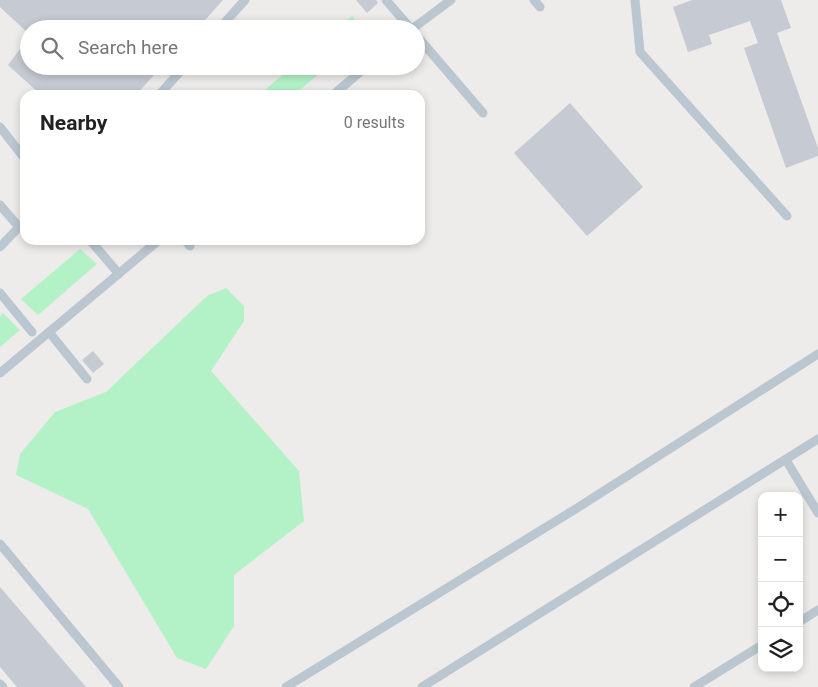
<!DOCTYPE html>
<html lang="en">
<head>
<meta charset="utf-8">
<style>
  :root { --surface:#fff; --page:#f6f6f6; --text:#222; --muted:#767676; --line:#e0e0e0 }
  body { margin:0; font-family:Roboto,sans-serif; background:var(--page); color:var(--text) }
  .controls { position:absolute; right:15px; bottom:15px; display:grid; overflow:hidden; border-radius:10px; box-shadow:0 2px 8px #0003 }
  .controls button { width:45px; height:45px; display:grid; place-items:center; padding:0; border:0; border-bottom:1px solid var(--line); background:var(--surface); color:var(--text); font:25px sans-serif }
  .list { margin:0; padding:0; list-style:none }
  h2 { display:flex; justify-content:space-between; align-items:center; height:65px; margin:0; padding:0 20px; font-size:21px }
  h2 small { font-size:16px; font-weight:400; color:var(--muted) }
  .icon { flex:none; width:28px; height:28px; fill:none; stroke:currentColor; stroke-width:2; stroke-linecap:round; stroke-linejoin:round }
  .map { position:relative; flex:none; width:818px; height:687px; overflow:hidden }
  .search { position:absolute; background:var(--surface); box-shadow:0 2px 8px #0003; left:20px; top:20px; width:405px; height:55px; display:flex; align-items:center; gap:12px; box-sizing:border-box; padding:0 18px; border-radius:28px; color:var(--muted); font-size:19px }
  .panel { position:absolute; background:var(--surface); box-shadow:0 2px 8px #0003; left:20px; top:90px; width:405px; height:155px; border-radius:15px }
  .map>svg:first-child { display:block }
</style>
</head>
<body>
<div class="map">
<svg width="818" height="687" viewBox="0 0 818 687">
  <rect width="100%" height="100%" fill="#eeebeb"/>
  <g fill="#b3f2c7">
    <polygon points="352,16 363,29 336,29"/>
    <polygon points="293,66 328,66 294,95 259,95"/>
    <polygon points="80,249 97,264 38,315 21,299"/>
    <polygon points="226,288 244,306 244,321 211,371 299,471 304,521 234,575 234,626 206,669 177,658 88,509 16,475 20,454 55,412 106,392 207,296"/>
    <polygon points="3,313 20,330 0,347 0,316"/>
  </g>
  <g fill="#c6cad2">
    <polygon points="0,0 223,0 197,29 29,29 29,34 0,7"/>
    <polygon points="356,0 376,0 378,3 367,13"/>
    <polygon points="692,0 781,0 791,28 777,33 818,148 818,156 786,168 744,48 758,43 750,21 709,35 712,44 688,52 673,7"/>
    <polygon points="29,37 29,66 162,66 136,95 41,95 8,65"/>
    <polygon points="570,103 643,187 587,236 514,153"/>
    <polygon points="93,351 104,364 93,373 82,360"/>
    <polygon points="0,587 86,687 17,687 0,667"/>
  </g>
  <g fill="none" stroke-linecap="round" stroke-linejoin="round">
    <g stroke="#bac7d0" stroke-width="9">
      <polyline points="386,0 411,29"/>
      <polyline points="534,0 540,7"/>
      <polyline points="635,0 640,52 787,216"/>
      <polyline points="219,29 245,0"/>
      <polyline points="412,29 451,0"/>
      <polyline points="416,35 483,113"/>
      <polyline points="159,95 185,66"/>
      <polyline points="333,95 367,66"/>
      <polyline points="0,127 25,159"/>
      <polyline points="0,205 19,227 0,247"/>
      <polyline points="90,240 119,274"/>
      <polyline points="185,240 190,246"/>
      <polyline points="0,293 32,332"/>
      <polyline points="49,332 87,379"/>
      <polyline points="0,373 159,240"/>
      <polyline points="786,460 818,513"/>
      <polyline points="0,544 119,687"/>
      <polyline points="799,622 818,610"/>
      <polyline points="0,684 3,687"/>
      <polyline points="286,687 574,510 818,354"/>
      <polyline points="422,687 818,439"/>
      <polyline points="694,687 762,645"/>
    </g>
  </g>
</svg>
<div class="controls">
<button>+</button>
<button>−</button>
<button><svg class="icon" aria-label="locate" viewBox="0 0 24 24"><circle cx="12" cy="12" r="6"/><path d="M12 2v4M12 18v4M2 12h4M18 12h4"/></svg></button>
<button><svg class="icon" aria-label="layers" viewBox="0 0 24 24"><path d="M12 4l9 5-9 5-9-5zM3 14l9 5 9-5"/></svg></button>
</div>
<div class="search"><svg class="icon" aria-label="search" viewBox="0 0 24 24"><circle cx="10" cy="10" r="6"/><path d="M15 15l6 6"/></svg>Search here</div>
<section class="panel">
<h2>Nearby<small>0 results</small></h2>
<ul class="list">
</ul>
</section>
</div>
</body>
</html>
